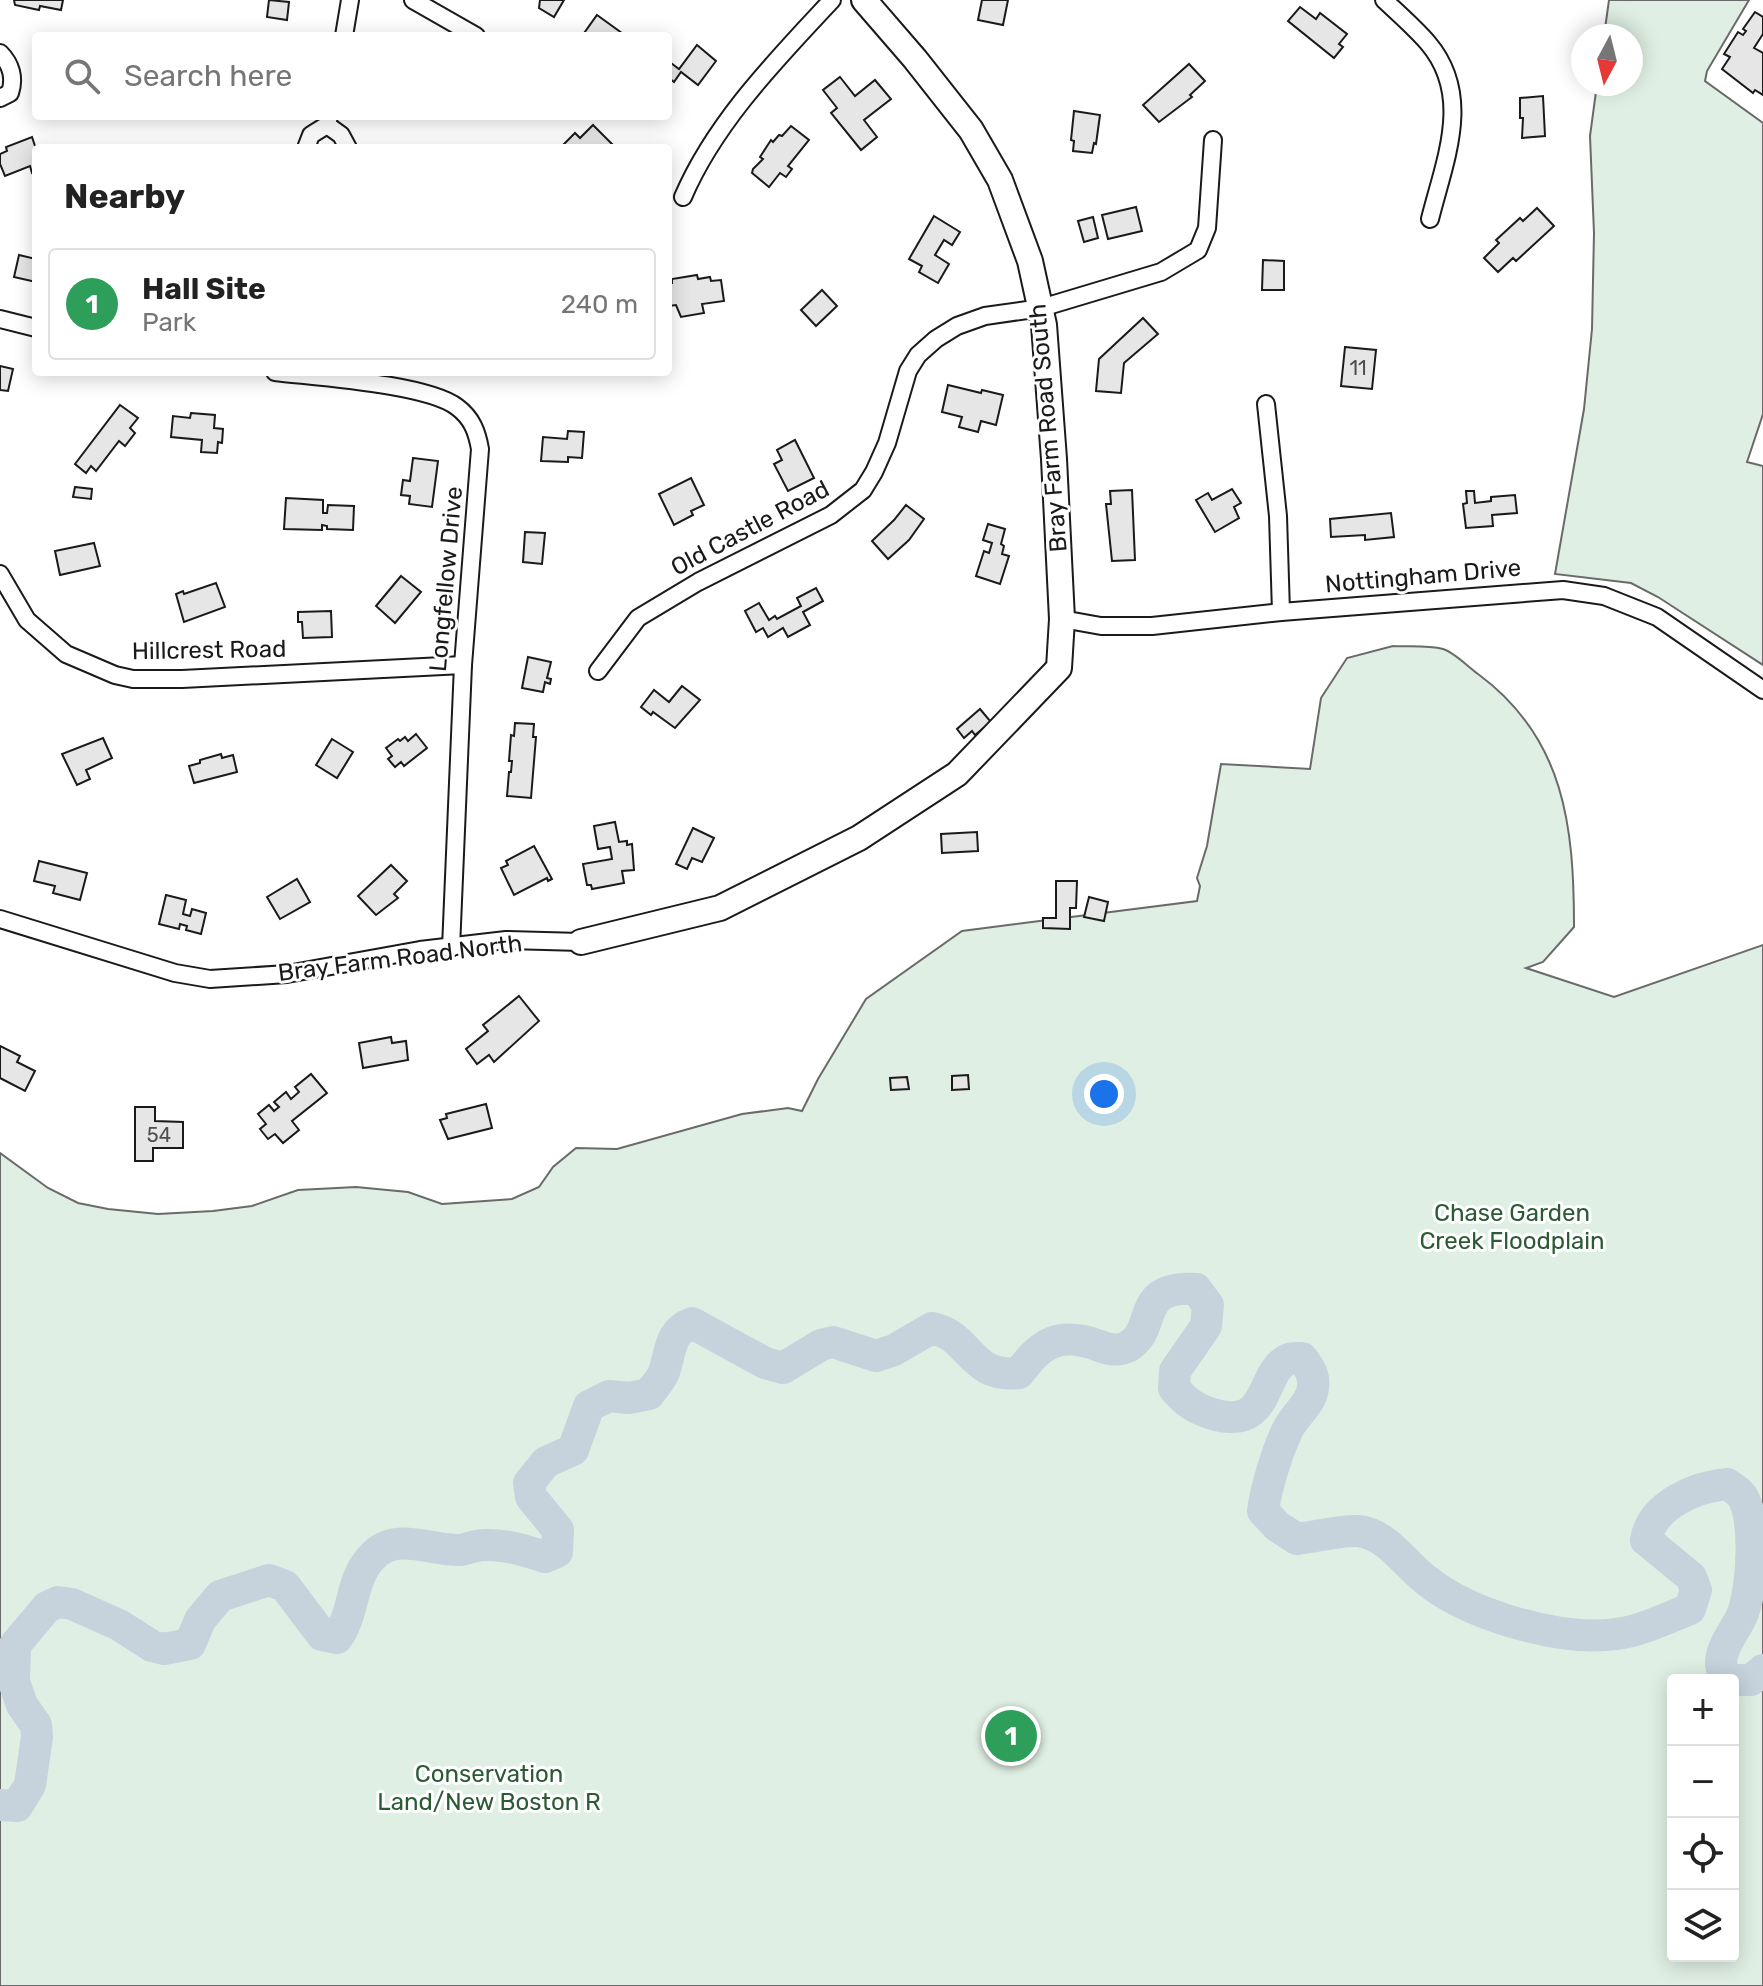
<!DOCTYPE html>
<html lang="en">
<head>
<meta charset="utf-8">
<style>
  :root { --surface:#fff; --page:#f2f2f2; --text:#222; --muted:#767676; --line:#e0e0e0; --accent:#c62828 }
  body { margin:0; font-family:Rubik,sans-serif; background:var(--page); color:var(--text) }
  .controls { position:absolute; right:24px; bottom:24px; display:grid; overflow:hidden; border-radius:8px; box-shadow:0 4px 20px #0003 }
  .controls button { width:72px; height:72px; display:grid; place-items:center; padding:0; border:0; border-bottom:2px solid var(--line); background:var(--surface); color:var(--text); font:40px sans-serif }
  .compass { position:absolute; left:1571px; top:24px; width:72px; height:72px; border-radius:50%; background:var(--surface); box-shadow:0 4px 20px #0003; rotate:187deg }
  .you { position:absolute; left:1104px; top:1094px; width:28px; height:28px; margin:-20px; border:6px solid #fff; border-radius:50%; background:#1a73e8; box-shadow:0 0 0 12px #1a73e833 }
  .badge { display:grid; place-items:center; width:52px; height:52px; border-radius:50%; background:var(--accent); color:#fff; font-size:26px; font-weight:700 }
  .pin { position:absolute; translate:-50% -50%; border:4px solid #fff; box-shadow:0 2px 8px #0006 }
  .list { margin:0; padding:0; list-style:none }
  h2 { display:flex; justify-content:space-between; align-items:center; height:104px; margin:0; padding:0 32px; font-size:34px }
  h2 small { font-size:26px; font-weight:400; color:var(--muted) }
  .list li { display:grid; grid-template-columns:52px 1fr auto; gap:24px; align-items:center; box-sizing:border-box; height:112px; margin:0 16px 16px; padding:0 16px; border:2px solid var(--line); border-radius:8px }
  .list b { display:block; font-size:30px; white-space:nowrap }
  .list p { margin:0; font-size:26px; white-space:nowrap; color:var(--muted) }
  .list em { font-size:26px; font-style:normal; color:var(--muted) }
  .icon { flex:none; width:44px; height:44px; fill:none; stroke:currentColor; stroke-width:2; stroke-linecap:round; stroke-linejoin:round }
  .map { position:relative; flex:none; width:1763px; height:1986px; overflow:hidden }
  .search { position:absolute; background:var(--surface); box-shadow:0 4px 20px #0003; left:32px; top:32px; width:640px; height:88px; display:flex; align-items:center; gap:20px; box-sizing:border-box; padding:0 28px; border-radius:8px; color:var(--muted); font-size:30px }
  .panel { position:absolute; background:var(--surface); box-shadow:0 4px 20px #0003; left:32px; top:144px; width:640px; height:232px; border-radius:8px }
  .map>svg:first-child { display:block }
</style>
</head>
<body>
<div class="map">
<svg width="1763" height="1986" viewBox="0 0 1763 1986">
  <rect width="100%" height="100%" fill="#fff"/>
  <g fill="#e0efe3" stroke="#6a6a6a" stroke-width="2" fill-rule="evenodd">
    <polygon points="1609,0 1749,0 1707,71 1705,81 1763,123 1763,414 1747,462 1763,466 1763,665 1658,597 1631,583 1555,574 1584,409 1592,329 1594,233 1590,136 1597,84 1631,84 1631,36 1604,36"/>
    <path d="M 1393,646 C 1409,647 1428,645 1443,649 C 1454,652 1468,667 1478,674 C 1565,738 1574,827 1574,927 L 1543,962 L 1526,968 L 1614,997 L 1763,945 L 1763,1986 L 0,1986 L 0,1153 L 48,1188 L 78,1203 L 108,1209 L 158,1214 L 213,1211 L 252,1206 L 298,1190 L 356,1187 L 408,1192 L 442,1204 L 512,1199 L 539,1187 L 553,1167 L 576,1148 L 617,1149 L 742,1114 L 788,1108 L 802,1111 L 818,1079 L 866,999 L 962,931 L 1197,901 L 1200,886 L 1197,878 L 1207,846 L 1221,764 L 1310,769 L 1321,698 L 1347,658 ZM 1673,1680 L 1733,1680 L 1733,1956 L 1673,1956 Z"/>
  </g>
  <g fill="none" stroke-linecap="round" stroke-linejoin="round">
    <path stroke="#c6d2dc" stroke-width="32" d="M 0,1805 L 17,1806 L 30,1785 L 37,1737 L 36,1725 L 22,1705 L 14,1682 L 15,1645 L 47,1607 L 58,1602 L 72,1604 L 119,1625 L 152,1646 L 164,1649 L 190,1644 L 200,1620 L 220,1596 L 269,1580 L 285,1586 L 322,1635 L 337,1638 C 355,1613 350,1581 371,1558 C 395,1530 430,1551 460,1550 C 468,1549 476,1545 484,1545 C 505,1544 527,1551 545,1557 L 557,1552 L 558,1530 L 531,1497 L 529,1483 L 546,1462 L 573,1450 L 589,1406 L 609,1396 L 629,1398 L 649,1394 C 654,1387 661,1380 664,1372 C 671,1352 669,1331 692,1323 L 765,1363 L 783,1368 L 821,1345 L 833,1342 L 876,1356 L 894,1350 L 932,1328 C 971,1336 970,1379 1019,1373 C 1041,1342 1060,1332 1097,1345 C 1108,1349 1116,1352 1127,1347 C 1159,1330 1133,1285 1196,1289 L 1208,1305 L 1206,1326 L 1175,1371 L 1174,1388 C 1185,1402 1197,1410 1216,1415 C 1272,1429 1260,1370 1289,1359 C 1293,1358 1298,1358 1302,1358 C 1309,1367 1315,1376 1313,1387 C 1312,1404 1293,1416 1287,1431 C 1277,1452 1266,1488 1263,1511 L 1277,1526 L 1297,1539 C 1315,1537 1341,1530 1358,1531 C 1387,1534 1405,1564 1426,1580 C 1469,1615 1561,1642 1616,1634 C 1641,1631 1667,1618 1690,1609 L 1696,1590 L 1691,1577 L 1646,1540 C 1652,1505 1695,1487 1727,1484 C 1732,1487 1739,1492 1742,1496 C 1757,1518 1752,1588 1743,1613 C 1737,1629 1720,1646 1721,1665 C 1722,1672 1727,1675 1731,1680 L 1751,1680 L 1763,1670"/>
  </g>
  <g fill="#e6e6e6" stroke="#1a1a1a" stroke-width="2">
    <polygon points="14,0 63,0 61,10 40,6 39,10 15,5"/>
    <polygon points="269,0 289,2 287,20 267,17"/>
    <polygon points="540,0 564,0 554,17 539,8"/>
    <polygon points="982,0 1008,0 1003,25 978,20"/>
    <polygon points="1300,7 1316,19 1320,13 1347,34 1339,44 1343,47 1334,58 1288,21"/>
    <polygon points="1755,12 1763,17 1763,34 1754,48 1763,53 1763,95 1755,90 1753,93 1722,69 1730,57 1724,54 1738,32 1743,35 1746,31 1743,29"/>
    <polygon points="597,15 626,36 582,36"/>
    <polygon points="697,45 716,61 698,85 681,72 674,82 668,77 668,66 671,63 679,69"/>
    <polygon points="1189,64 1205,81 1190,95 1192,97 1159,122 1143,105"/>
    <polygon points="840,77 855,96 875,80 891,99 864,120 877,137 861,150 831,113 837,108 823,90"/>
    <polygon points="1543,96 1545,136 1522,138 1523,118 1520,118 1520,98"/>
    <polygon points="1074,111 1100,115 1096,144 1094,143 1092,153 1073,151 1074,141 1071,140"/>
    <polygon points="593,125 614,146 612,148 561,147 575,133 580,138"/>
    <polygon points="791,126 809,140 788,166 792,169 786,177 780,173 769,187 752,173 753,169 763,159 760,157 771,140 773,142 779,135 782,136"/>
    <polygon points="32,137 36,149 36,172 32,173 30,166 5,176 0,164 0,154 7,151 6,147"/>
    <polygon points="1136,207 1142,231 1108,239 1102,215"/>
    <polygon points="1537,208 1554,226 1516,261 1513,258 1498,272 1484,258 1499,243 1496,240 1520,218 1523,221"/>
    <polygon points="934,216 960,232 952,245 944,240 935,255 949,264 938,283 919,272 922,266 909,259"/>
    <polygon points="1093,217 1098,238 1084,242 1078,221"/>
    <polygon points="19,255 36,259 36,282 14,277"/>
    <polygon points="1263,260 1284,261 1284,290 1262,290"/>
    <polygon points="697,275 698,279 710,277 711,281 721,280 724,301 702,304 704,313 681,317 676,305 668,306 668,283 672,283 672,279"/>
    <polygon points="822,290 837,306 816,326 801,310"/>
    <polygon points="1143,318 1158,334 1124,363 1121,393 1096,391 1099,359"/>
    <polygon points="1345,347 1376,350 1372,389 1341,386"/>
    <polygon points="0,366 13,369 8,391 0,390"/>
    <polygon points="948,385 981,393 982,390 1003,395 996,425 981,421 978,432 959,427 962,417 942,412"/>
    <polygon points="120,405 138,418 130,428 135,433 125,446 119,441 96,471 91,466 86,473 75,464"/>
    <polygon points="191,413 215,415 214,428 223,429 222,443 218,442 217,453 201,452 202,440 171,437 173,416 190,418"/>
    <polygon points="568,431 584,432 582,458 568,457 568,462 541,461 543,437 567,439"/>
    <polygon points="795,440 814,478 788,491 774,464 782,460 777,450"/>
    <polygon points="413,458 438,461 432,507 409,504 410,496 401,495 403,480 410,481"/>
    <polygon points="691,478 704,505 691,511 693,515 674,525 659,494"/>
    <polygon points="75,487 92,489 91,499 73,497"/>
    <polygon points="1232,489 1241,503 1234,507 1239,518 1215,532 1196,500 1208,493 1212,500"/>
    <polygon points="1132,490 1135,560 1112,561 1106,504 1111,504 1110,491"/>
    <polygon points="1466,491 1474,491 1475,503 1491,501 1491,497 1515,495 1517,513 1492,515 1493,526 1466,528 1463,504 1467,503"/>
    <polygon points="286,498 323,500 323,513 327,513 328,505 354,506 353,530 327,529 327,526 322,525 322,530 284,529"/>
    <polygon points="906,505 924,519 909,540 888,559 872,541 894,520"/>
    <polygon points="1391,513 1394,537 1365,540 1365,535 1331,537 1330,519"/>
    <polygon points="988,524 1005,529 1001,544 1004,546 1002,554 1009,556 1000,584 976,576 984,551 989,553 992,543 983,540"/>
    <polygon points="525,532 545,533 542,564 523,562"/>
    <polygon points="94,543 100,566 60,575 55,551"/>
    <polygon points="401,576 421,592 395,623 376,606"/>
    <polygon points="216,583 225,607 184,622 176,594 183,591 184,594"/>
    <polygon points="816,588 823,601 803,612 810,625 788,637 783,628 768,637 763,628 756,632 745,611 759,603 769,620 775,616 777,619 801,606 797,598"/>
    <polygon points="331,611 332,637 303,638 302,622 298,622 298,612"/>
    <polygon points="528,657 551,662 547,678 551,679 550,684 545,682 543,692 522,688"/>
    <polygon points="682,686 700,700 675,728 653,712 651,715 641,707 654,690 669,702"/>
    <polygon points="980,709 991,722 975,735 972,731 964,738 957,729"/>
    <polygon points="515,723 534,724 533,737 536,737 531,798 507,796 509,772 511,772 512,761 509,761 511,735 514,736"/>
    <polygon points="416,734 427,748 404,766 401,762 395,767 388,759 392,756 386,748 398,739 400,741 405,737 408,741"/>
    <polygon points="103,738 112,758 86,770 90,779 77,785 62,754"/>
    <polygon points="332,739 353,752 337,778 316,765"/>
    <polygon points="221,754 222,758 233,755 237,772 194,783 189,766 200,763 200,760"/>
    <polygon points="615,822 619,842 627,841 627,845 632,844 634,870 622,871 624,883 592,889 591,885 587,885 583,864 612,859 610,847 598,849 594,826"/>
    <polygon points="693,828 714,838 702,862 692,858 687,869 676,864"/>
    <polygon points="977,832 978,851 942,853 941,834"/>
    <polygon points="534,846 552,879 548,881 547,878 514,895 501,868 508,865 506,861"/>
    <polygon points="39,861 87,873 80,900 53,893 55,886 34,881"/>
    <polygon points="391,865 407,881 394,894 398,898 376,915 358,896"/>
    <polygon points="297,879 310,902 280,919 267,897"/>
    <polygon points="1056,881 1077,881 1076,908 1070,908 1070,929 1043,928 1043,918 1056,918"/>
    <polygon points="166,895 186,900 183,914 190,916 192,909 206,913 201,934 186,930 187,926 180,924 179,929 159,924"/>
    <polygon points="1089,897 1108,902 1104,921 1084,917"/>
    <polygon points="519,996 539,1021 494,1062 489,1055 477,1064 466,1049 488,1031 483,1025"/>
    <polygon points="391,1037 392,1043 406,1041 408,1060 363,1068 359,1043"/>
    <polygon points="0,1046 20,1056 17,1062 35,1071 25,1091 0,1078"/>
    <polygon points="311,1074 327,1093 292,1121 299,1130 283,1143 275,1134 268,1139 260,1129 266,1124 258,1114 269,1105 274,1111 279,1107 274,1102 286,1092 291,1099 299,1092 295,1087"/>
    <polygon points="968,1075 969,1089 952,1090 952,1076"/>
    <polygon points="907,1077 909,1089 891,1090 890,1078"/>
    <polygon points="486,1104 492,1128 448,1139 440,1120 447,1118 446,1114"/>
    <polygon points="135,1107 155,1107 155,1121 183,1122 183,1148 153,1148 153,1161 135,1161"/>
  </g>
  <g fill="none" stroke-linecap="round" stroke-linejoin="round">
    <defs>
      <g id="street">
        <polyline points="413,0 476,36"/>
        <path d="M 1384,0 C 1399,14 1414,27 1428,43 C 1473,96 1445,159 1430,219"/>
        <polyline points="344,36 350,0"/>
        <path d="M 0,53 C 11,64 15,78 10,93 L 0,98"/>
        <polyline points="327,125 341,135 348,148"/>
        <polyline points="306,148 311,135 327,125 329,116"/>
        <path d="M 683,197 C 715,122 777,59 832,0"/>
        <polyline points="0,319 36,328"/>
        <path d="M 275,372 C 316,377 427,384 457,407 C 472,418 477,432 480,449 L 463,665 L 451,948"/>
        <polyline points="1266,404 1278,516 1281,612"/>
        <polyline points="0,574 27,620 66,654 115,675 133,679 182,679 463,665"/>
        <polyline points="1062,619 1101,626 1152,626 1281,612 1563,590 1604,596 1657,617 1763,690"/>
        <polyline points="598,671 638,618 698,582 831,515 863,490 874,472 887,443 908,371 918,355 936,339 957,326 985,316 1041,308 1161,272 1198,250 1207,228 1213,140"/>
        <polyline points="0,919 175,973 210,979 287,974 420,950 506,940 581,942"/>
      </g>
      <polyline id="secondary" points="581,942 720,908 859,838 957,774 1059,668 1062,619 1054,459 1044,325 1030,261 1000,180 971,130 915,59 864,0"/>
    </defs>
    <use href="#street" stroke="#1a1a1a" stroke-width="20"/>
    <use href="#secondary" stroke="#1a1a1a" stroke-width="28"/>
    <use href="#street" stroke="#fff" stroke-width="16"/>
    <use href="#secondary" stroke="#fff" stroke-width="24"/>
  </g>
  <g text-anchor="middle" stroke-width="6" stroke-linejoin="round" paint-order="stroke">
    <g font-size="20" fill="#4d4d4d">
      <text x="1358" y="375">11</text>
      <text x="159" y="1142">54</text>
    </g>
    <g font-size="24" fill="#1a1a1a" stroke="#fff">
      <text transform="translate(1048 428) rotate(-95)" y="8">Bray Farm Road South</text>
      <text transform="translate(750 528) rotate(-28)" y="8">Old Castle Road</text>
      <text transform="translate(1423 576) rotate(-5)" y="8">Nottingham Drive</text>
      <text transform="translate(446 579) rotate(-85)" y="8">Longfellow Drive</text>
      <text transform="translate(209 650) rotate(-1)" y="8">Hillcrest Road</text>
      <text transform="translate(400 958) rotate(-7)" y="8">Bray Farm Road North</text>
    </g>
    <g font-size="24" fill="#2b5a34" stroke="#fff">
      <text x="1512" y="1221">Chase Garden<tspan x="1512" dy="28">Creek Floodplain</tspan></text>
      <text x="489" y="1782">Conservation<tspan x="489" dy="28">Land/New Boston R</tspan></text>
    </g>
  </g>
</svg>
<div class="controls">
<button>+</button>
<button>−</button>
<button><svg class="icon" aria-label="locate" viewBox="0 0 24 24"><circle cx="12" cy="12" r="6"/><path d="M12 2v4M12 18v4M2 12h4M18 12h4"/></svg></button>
<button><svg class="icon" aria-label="layers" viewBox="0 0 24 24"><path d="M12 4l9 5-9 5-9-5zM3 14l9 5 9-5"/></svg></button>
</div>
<svg class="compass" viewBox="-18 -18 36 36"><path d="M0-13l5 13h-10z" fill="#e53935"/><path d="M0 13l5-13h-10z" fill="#767676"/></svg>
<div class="you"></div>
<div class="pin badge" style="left:1011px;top:1736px;background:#2e9e5b">1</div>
<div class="search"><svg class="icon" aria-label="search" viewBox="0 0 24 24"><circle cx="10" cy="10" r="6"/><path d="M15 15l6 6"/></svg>Search here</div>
<section class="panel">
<h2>Nearby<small></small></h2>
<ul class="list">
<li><span class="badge" style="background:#2e9e5b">1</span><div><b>Hall Site</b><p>Park</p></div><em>240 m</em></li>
</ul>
</section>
</div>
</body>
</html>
